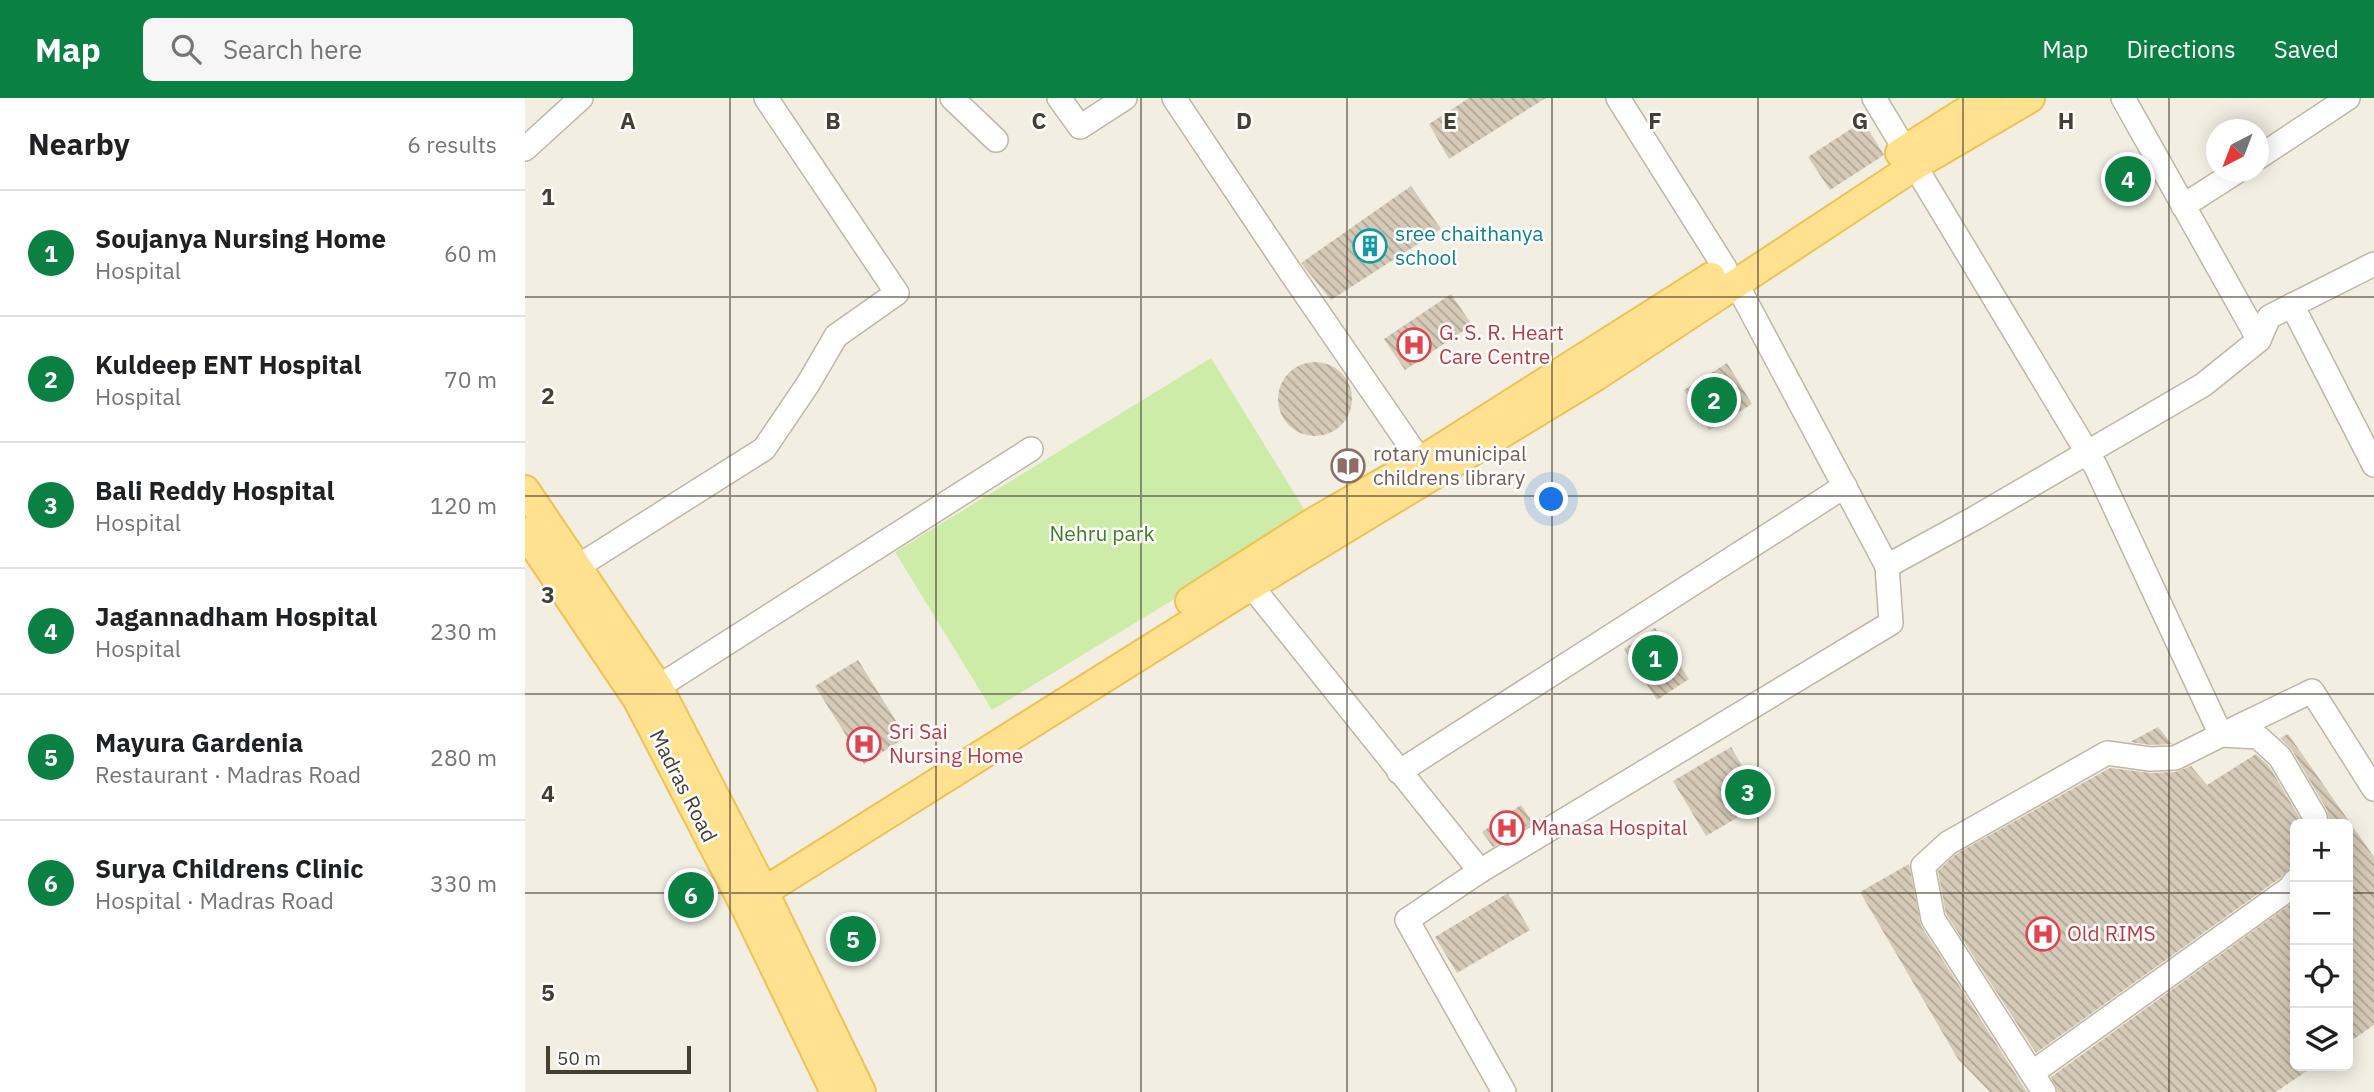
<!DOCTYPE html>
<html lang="en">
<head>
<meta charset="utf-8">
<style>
  :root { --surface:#fff; --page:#f6f6f6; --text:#202124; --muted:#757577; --line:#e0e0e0; --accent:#0b8043 }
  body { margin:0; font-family:"IBM Plex Sans",sans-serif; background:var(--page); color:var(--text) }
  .controls { position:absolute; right:21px; bottom:21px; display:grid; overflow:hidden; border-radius:10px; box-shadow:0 4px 18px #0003 }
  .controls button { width:63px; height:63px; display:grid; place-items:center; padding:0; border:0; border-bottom:2px solid var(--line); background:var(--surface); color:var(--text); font:35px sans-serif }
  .compass { position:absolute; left:1681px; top:21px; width:63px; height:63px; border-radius:50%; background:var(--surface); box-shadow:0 4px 18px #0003; rotate:222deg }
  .scale { position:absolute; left:21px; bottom:18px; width:145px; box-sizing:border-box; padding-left:7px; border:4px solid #453e32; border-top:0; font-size:19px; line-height:24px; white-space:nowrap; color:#453e32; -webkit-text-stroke:5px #fff; paint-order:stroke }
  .you { position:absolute; left:1027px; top:402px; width:24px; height:24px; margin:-18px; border:5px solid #fff; border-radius:50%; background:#1a73e8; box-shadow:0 0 0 10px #1a73e833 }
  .badge { display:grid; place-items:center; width:46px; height:46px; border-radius:50%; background:var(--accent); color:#fff; font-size:23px; font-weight:700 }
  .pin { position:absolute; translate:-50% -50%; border:4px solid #fff; box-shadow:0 2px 7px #0006 }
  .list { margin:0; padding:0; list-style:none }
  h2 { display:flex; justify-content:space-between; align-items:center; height:91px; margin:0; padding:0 28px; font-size:30px }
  h2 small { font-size:23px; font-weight:400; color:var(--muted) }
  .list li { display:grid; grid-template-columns:46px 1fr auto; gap:21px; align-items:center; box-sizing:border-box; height:126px; padding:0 28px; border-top:2px solid var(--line) }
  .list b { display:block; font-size:26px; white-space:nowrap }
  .list p { margin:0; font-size:23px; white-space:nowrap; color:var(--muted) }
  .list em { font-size:23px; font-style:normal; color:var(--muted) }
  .icon { flex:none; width:38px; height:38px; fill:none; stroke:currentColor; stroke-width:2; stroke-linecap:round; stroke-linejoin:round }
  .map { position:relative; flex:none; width:1849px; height:994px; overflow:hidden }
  header { display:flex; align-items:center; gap:42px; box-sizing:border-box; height:98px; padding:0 35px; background:var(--accent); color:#fff }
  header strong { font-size:33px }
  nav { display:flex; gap:38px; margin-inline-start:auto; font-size:24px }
  .search { width:490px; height:63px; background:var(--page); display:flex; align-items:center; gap:18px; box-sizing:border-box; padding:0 24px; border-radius:10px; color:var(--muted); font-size:26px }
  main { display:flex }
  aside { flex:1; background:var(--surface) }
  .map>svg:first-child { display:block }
</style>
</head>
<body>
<header>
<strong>Map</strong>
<div class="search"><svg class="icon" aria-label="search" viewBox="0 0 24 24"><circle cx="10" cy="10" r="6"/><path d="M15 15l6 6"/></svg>Search here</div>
<nav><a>Map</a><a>Directions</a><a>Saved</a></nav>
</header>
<main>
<aside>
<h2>Nearby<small>6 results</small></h2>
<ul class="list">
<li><span class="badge">1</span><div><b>Soujanya Nursing Home</b><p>Hospital</p></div><em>60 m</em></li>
<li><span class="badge">2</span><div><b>Kuldeep ENT Hospital</b><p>Hospital</p></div><em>70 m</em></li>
<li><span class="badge">3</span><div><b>Bali Reddy Hospital</b><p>Hospital</p></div><em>120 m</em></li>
<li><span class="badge">4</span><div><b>Jagannadham Hospital</b><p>Hospital</p></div><em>230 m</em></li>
<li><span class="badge">5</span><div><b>Mayura Gardenia</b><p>Restaurant · Madras Road</p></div><em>280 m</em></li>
<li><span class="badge">6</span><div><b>Surya Childrens Clinic</b><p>Hospital · Madras Road</p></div><em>330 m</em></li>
</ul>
</aside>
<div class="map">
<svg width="1849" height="994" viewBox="0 0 1849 994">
  <defs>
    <pattern id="building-back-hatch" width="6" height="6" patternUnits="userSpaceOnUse" patternTransform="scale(1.75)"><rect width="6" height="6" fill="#d5cab7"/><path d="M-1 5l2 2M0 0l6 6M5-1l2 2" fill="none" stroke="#afa595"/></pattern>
  </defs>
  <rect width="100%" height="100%" fill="#f3eee2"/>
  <polygon fill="#cceca7" points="686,260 784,419 467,612 370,454"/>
  <g fill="url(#building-back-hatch)">
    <polygon points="944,0 1021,0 924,61 904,26"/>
    <polygon points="1338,23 1359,57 1305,92 1283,59"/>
    <polygon points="1614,57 1628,82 1592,102 1578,77"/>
    <polygon points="886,88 916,131 806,202 776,165"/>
    <polygon points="926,196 947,227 880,272 859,241"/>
    <circle cx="790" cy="301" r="37"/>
    <polygon points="1202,265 1227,306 1184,332 1159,292"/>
    <polygon points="1130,530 1164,581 1132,602 1099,551"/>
    <polygon points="333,562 381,639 339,666 290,588"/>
    <polygon points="1633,629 1647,646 1626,647 1605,644"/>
    <polygon points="1763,636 1849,759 1849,927 1823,945 1823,726 1805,726 1802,712 1767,652 1755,640"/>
    <polygon points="1206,649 1239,704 1181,738 1148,683"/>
    <polygon points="1731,656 1744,668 1777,724 1777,726 1770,726 1770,769 1764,771 1755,780 1511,955 1421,816 1413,773 1431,756 1585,670 1626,675 1651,674 1666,668 1682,687"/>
    <polygon points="996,707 1008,725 968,749 957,734"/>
    <polygon points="1384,766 1396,828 1502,994 1465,994 1433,961 1335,794"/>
    <polygon points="180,777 190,802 153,817 143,791"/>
    <polygon points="983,795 1005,832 932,875 910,839"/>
    <polygon points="1770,803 1770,968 1789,968 1751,994 1533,994 1526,979"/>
  </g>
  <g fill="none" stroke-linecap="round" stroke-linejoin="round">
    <defs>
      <g id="minor">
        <polyline points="427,0 471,42"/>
        <polyline points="534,0 555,29 600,0"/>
        <polyline points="649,0 764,172 905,377"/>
        <polyline points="1093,0 1200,170"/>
        <polyline points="1349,0 1571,369 1696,637 1787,593 1849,691"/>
        <polyline points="1598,0 1734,242 1744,219 1849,166"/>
        <polyline points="0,51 56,0"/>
        <polyline points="1734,59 1823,0"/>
        <polyline points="1658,108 1711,74"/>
        <polyline points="1211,185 1362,468"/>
        <polyline points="1767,207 1849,367"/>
        <polyline points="52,469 239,351 283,286 311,238 372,195 241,0"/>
        <polyline points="716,475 955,773"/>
        <polyline points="119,598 506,351"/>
        <polyline points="874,674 1320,388"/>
        <polyline points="1507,975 1765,790 1770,783"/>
        <polyline points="979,994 882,822 955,773 1366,525 1362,468 1450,420 1678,287 1734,242"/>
        <polyline points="1519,994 1408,821 1398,768 1423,745 1582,655 1625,661 1650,660 1696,637 1733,639 1755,659 1790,719 1791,726"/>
      </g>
      <g id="major">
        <polyline points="1375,55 1462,0"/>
        <polyline points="0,392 133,589 232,780 336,994"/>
        <polyline points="0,434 113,602 219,806 310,994"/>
        <polyline points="665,503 789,424 896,363 1186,179"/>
        <polyline points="219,806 727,487 1071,278 1391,67 1505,0"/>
      </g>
    </defs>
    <use href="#minor" stroke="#bfb6a4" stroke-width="26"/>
    <use href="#major" stroke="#eec255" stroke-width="32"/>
    <use href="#minor" stroke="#fff" stroke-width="23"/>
    <use href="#major" stroke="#ffe18f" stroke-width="28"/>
  </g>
  <path fill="none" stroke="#453e32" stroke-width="2" stroke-opacity="0.55" d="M 205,0 L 205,994M 411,0 L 411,994M 616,0 L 616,994M 822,0 L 822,994M 1027,0 L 1027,994M 1233,0 L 1233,994M 1438,0 L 1438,994M 1644,0 L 1644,994M 0,199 L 1849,199M 0,398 L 1849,398M 0,596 L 1849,596M 0,795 L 1770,795M 1823,795 L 1849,795"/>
  <defs>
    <symbol id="building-ring" viewBox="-11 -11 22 22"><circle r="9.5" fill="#fff" stroke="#0f9aa8" stroke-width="1.5"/><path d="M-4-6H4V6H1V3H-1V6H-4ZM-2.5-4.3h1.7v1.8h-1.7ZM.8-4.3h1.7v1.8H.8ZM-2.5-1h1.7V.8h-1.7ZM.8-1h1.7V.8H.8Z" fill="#0f9aa8"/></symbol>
    <symbol id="hospital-ring" viewBox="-11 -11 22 22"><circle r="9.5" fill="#fff" stroke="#e0444e" stroke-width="1.5"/><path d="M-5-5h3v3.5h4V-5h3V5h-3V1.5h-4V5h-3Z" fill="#e0444e"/></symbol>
    <symbol id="library-ring" viewBox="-11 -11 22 22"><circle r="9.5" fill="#fff" stroke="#8d6e63" stroke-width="1.5"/><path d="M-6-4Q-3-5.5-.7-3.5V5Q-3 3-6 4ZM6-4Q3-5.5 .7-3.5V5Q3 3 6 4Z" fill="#8d6e63"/></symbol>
  </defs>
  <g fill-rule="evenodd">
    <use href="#building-ring" x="826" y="129" width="38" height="38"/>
    <use href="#hospital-ring" x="870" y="228" width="38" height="38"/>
    <use href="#library-ring" x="804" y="349" width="38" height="38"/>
    <use href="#hospital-ring" x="320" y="627" width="38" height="38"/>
    <use href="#hospital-ring" x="963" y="711" width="38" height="38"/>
    <use href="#hospital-ring" x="1499" y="817" width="38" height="38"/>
  </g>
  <g text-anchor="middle" stroke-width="5" stroke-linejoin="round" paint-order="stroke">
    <g font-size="21" fill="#0d838f" stroke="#fff" text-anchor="start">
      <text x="870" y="143">sree chaithanya<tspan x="870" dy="24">school</tspan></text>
    </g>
    <g font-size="21" fill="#be3a42" stroke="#fff" text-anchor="start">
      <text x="914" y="242">G. S. R. Heart<tspan x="914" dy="24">Care Centre</tspan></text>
      <text x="364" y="641">Sri Sai<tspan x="364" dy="24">Nursing Home</tspan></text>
      <text x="1006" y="737">Manasa Hospital</text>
      <text x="1542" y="843">Old RIMS</text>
    </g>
    <g font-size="21" fill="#785e54" stroke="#fff" text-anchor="start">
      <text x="848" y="363">rotary municipal<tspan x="848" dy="24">childrens library</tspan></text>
    </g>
    <g font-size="21" fill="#427b21" stroke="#fff">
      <text x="577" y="443">Nehru park</text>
    </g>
    <g font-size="21" fill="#453e32" stroke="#fff">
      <text transform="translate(158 688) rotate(63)" y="7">Madras Road</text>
    </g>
  </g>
  <g font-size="23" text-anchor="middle" font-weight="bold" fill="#453e32" stroke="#fff" stroke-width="5" stroke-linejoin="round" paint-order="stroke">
    <text x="103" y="31">A</text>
    <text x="308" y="31">B</text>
    <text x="514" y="31">C</text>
    <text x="719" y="31">D</text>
    <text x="925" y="31">E</text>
    <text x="1130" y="31">F</text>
    <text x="1335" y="31">G</text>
    <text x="1541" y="31">H</text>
    <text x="23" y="107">1</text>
    <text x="23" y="306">2</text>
    <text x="23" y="505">3</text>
    <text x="23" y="704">4</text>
    <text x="23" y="903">5</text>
  </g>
</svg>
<div class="controls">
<button>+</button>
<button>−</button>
<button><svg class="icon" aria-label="locate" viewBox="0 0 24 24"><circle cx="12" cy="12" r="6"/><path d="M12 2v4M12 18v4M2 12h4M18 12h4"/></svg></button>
<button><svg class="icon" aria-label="layers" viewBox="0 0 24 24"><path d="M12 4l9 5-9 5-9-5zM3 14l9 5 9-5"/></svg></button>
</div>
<svg class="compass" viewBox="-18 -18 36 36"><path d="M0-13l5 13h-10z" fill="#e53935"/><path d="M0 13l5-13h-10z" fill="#757577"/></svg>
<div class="scale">50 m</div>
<div class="you"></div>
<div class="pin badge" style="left:1130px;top:560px">1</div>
<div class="pin badge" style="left:1189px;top:302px">2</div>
<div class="pin badge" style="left:1223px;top:694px">3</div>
<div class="pin badge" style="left:1603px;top:81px">4</div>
<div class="pin badge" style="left:328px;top:841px">5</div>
<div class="pin badge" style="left:166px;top:797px">6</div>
</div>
</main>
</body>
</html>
